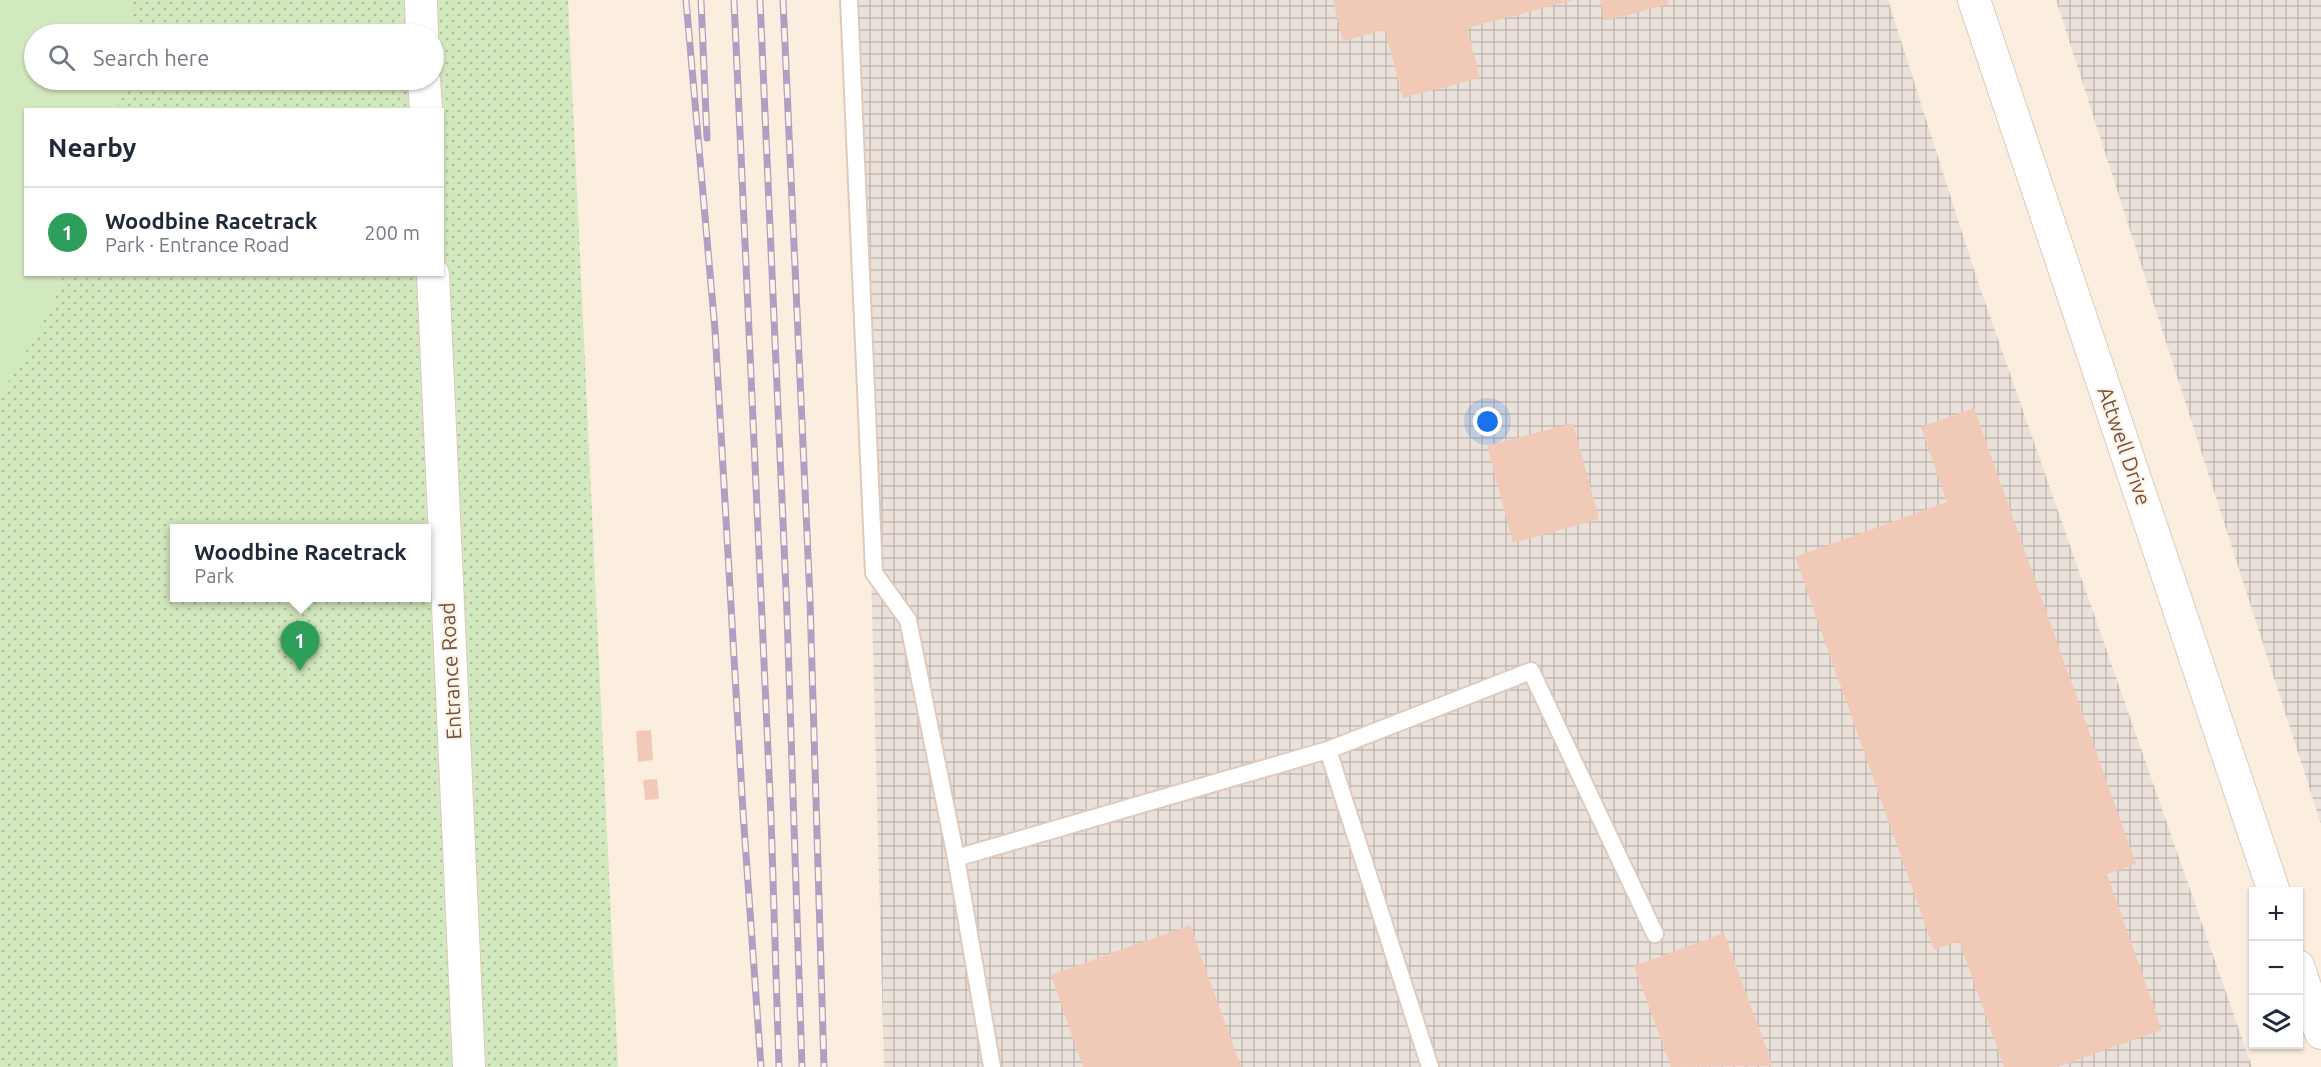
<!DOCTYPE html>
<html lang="en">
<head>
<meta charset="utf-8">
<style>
  :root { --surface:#fff; --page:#f2f2f3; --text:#1f2937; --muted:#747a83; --line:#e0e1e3; --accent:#1a73e8 }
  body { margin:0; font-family:Ubuntu,sans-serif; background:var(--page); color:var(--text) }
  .controls { position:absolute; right:18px; bottom:18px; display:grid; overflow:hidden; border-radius:0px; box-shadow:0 2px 4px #0004 }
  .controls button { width:54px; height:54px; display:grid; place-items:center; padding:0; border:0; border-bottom:2px solid var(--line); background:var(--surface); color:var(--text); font:30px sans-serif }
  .you { position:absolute; left:1488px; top:422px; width:21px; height:21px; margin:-15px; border:4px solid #fff; border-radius:50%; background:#1a73e8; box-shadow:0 0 0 9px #1a73e833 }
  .badge { display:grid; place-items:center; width:39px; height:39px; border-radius:50%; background:var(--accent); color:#fff; font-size:20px; font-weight:700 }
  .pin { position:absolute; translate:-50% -50px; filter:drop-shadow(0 2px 3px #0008) }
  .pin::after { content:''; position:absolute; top:32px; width:21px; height:18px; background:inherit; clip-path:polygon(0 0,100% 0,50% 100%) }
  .popup { position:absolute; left:170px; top:524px; width:261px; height:78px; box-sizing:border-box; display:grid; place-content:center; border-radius:0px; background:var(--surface); filter:drop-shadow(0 2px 4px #0005); font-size:20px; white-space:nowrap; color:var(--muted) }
  .popup b { font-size:22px; color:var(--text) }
  .popup::after { content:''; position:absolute; left:50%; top:100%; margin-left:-12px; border:12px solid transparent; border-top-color:var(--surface) }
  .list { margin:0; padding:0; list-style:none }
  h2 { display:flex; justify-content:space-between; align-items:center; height:78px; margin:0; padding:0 24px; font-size:26px }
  h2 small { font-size:20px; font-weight:400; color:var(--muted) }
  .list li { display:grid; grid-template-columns:39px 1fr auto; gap:18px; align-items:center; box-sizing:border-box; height:90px; padding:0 24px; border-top:2px solid var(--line) }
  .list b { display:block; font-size:22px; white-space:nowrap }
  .list p { margin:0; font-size:20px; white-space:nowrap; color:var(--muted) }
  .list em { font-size:20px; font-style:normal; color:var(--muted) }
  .icon { flex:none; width:33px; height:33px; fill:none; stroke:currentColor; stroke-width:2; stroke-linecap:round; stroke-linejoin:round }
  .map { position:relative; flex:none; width:2321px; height:1067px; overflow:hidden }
  .search { position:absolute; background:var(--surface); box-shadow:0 2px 4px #0004; left:24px; top:24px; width:420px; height:66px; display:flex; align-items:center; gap:15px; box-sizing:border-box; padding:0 21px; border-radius:33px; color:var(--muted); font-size:22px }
  .panel { position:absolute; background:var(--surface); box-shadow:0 2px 4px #0004; left:24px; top:108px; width:420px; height:168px; border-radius:0px }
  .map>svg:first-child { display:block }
</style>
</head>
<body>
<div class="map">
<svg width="2321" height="1067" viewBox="0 0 2321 1067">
  <defs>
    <pattern id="industrial-grid" width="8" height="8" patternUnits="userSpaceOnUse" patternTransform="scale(1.5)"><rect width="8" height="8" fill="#eae1db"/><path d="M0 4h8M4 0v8" fill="none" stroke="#c2b9b3"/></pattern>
    <pattern id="grass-dots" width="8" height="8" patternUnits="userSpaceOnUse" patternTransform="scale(1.5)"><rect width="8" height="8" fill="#d2e8be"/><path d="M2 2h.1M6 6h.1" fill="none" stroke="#afbf9c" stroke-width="1.8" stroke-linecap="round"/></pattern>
  </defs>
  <rect width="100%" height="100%" fill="#fceedf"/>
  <g fill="url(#industrial-grid)">
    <polygon points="856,0 1888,0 1976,276 2252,1067 884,1067"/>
    <polygon points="2056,0 2321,0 2321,824"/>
  </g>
  <path fill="url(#grass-dots)" fill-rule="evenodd" d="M 0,0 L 568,0 L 618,1067 L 0,1067 ZM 34,34 L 434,34 L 434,80 L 34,80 ZM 26,110 L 442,110 L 442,274 L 26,274 ZM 174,528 L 426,528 L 426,598 L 174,598 Z"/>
  <polygon fill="#d2e8be" points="1,0 133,0 128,34 34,34 34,80 121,80 117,109 26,110 26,274 62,275 52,306 0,396"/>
  <g fill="#f1cab7">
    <polygon points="1333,0 1571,0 1571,1 1467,28 1480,78 1403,98 1385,30 1343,41"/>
    <polygon points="1600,0 1668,0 1669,4 1605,21"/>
    <polygon points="1974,408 2136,864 2107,874 2162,1030 2057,1067 2004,1067 1959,941 1934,950 1795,557 1947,502 1921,427"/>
    <polygon points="1573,423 1599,519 1513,543 1487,446"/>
    <polygon points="651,730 653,760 638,762 636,731"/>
    <polygon points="657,779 659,799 645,800 643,780"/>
    <polygon points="1190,925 1241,1067 1083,1067 1051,975"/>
    <polygon points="1724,933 1773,1066 1671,1067 1634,966"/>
  </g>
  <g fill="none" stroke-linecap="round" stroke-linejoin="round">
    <defs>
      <g id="lane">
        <polyline points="849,0 874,573 908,620 956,858"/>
        <polyline points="992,1067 956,858 1328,750"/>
        <polyline points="1430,1067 1328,750 1531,671 1655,934"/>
      </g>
      <g id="street">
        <polyline points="421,0 422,34"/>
        <polyline points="1974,0 2274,892"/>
        <polyline points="424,80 426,110"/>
        <polyline points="433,274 469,1067"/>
        <polyline points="2298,966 2321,1033"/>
      </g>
    </defs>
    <use href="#lane" stroke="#dfcabb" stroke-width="20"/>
    <use href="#street" stroke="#dfcabb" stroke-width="34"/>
    <use href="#lane" stroke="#fff" stroke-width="16"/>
    <use href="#street" stroke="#fff" stroke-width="32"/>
    <defs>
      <g id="rail">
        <polyline points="686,0 715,330 743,812 761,1067"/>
        <polyline points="701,0 707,138"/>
        <polyline points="734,0 771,817 779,1067"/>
        <polyline points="760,0 787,613 802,1067"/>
        <polyline points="783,0 810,600 824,1067"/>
      </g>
    </defs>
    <use href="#rail" stroke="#b09fc3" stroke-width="7"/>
    <use href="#rail" stroke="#fff3e4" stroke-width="4.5" stroke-dasharray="14" stroke-linecap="butt"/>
  </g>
  <g text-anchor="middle" stroke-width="4.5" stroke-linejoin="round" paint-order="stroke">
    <g font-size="21" fill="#715347" stroke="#fff3e4">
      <text transform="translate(2124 446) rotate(71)" y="7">Attwell Drive</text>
      <text transform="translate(451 671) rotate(-93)" y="7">Entrance Road</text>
    </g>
  </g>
</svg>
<div class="controls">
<button>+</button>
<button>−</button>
<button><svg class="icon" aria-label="layers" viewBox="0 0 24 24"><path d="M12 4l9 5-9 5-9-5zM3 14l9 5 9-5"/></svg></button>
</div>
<div class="you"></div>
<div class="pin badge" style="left:300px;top:671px;background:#2e9e5b">1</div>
<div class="popup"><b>Woodbine Racetrack</b>Park</div>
<div class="search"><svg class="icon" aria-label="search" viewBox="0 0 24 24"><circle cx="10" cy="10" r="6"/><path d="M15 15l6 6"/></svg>Search here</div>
<section class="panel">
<h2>Nearby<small></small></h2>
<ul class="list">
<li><span class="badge" style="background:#2e9e5b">1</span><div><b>Woodbine Racetrack</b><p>Park · Entrance Road</p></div><em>200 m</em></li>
</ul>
</section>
</div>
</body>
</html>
